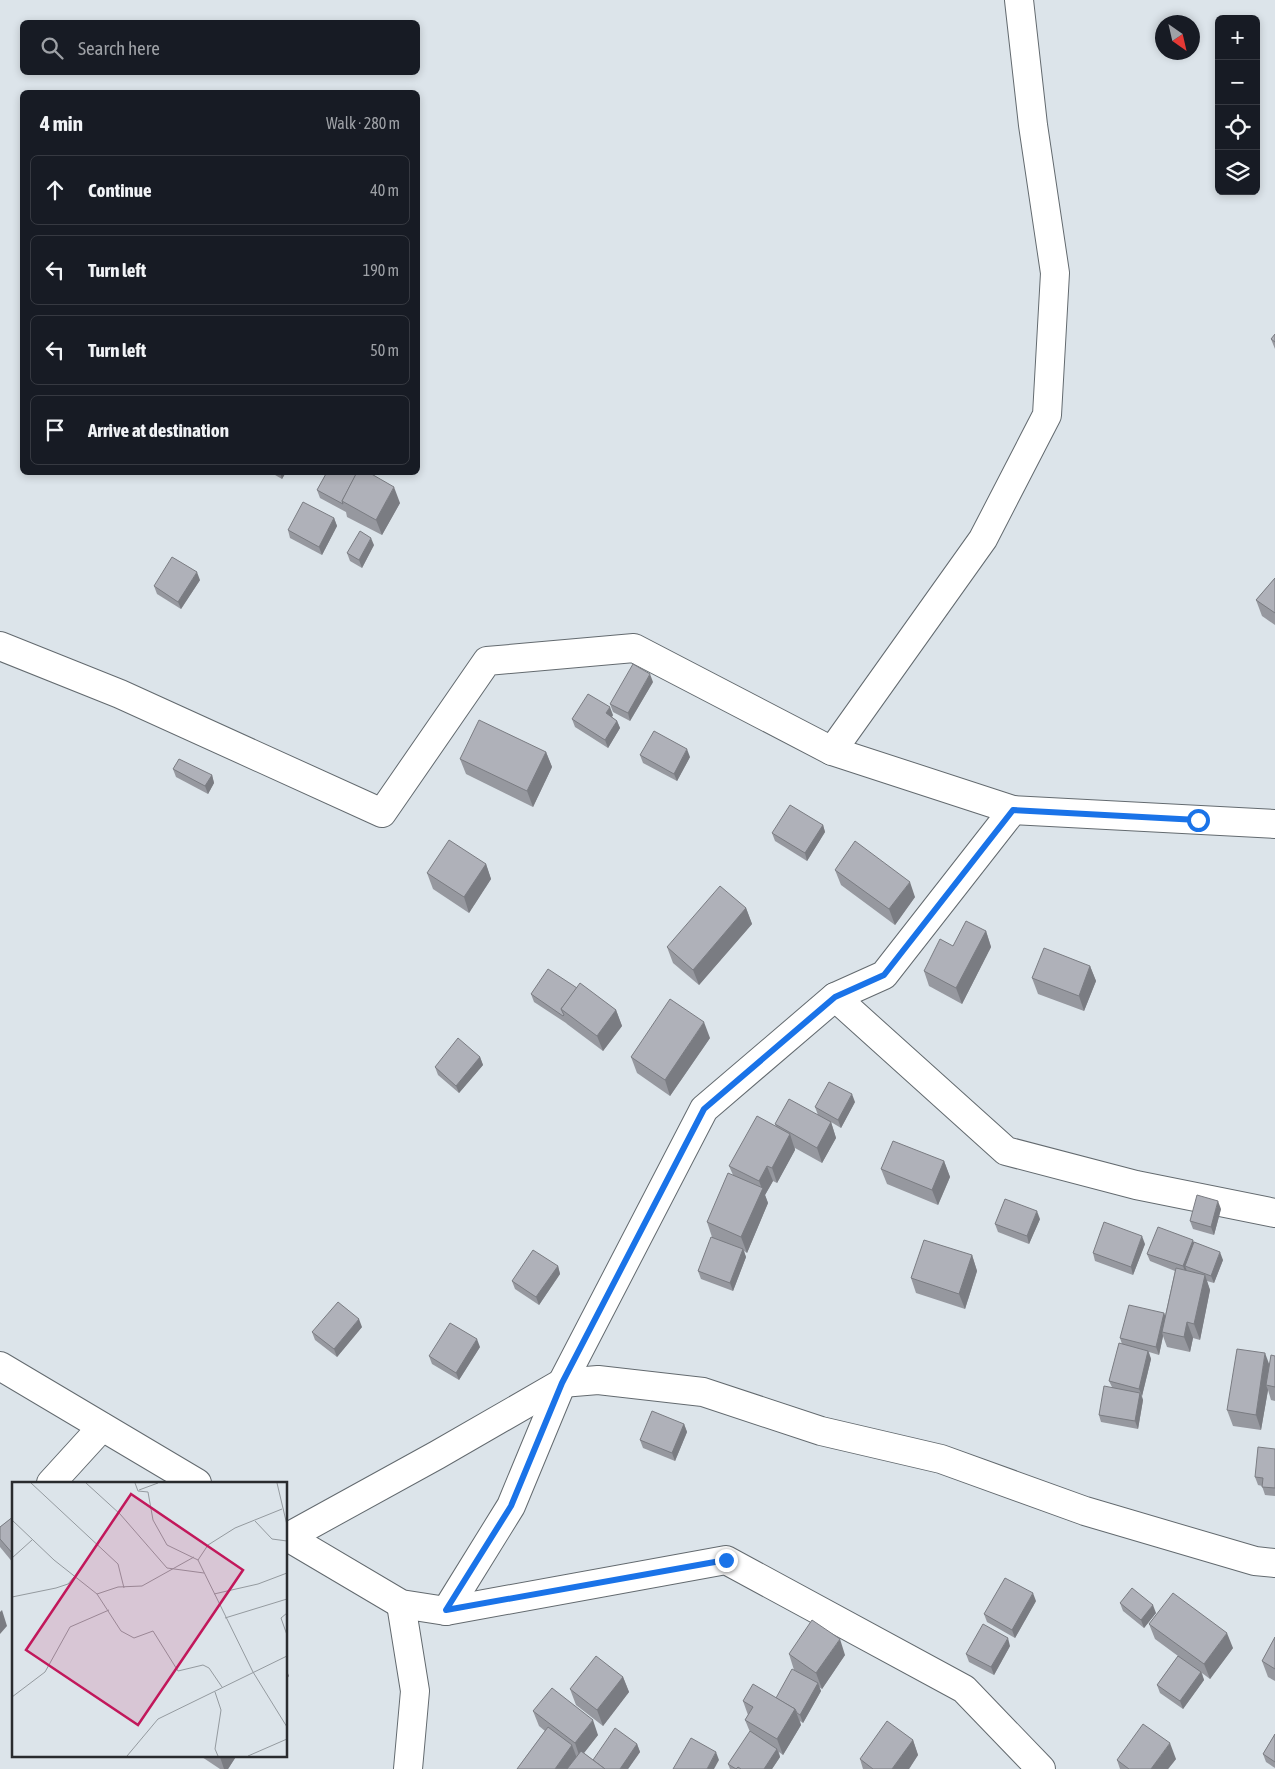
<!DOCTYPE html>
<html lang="en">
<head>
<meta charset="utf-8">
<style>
  :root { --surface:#171b24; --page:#20242c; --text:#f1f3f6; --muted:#9ea1a6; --line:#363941 }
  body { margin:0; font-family:"Asap Condensed",sans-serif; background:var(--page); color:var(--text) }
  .controls { position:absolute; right:15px; top:15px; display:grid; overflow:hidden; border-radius:8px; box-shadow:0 2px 8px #0003 }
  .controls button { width:45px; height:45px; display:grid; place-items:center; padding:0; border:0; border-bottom:1px solid var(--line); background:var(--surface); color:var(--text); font:25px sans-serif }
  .compass { position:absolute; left:1155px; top:15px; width:45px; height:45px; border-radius:50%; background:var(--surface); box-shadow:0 2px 8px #0003; rotate:146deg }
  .stop { position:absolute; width:15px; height:15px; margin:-11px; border:4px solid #1a73e8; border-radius:50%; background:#fff }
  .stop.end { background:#1a73e8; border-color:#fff; box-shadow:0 1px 5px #0008 }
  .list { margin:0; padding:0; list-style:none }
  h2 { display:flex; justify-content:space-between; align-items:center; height:65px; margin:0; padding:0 20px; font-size:21px }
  h2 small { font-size:16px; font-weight:400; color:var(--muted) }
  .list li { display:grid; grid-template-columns:32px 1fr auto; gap:15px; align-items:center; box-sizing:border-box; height:70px; margin:0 10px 10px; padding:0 10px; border:1px solid var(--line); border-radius:8px }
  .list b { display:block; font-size:19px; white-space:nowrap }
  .list em { font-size:16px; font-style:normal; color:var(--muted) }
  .icon { flex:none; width:28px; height:28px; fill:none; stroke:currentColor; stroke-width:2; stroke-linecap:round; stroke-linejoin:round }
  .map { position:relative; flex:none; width:1275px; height:1769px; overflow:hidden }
  .search { position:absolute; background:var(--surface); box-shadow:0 2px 8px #0003; left:20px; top:20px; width:400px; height:55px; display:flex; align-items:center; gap:12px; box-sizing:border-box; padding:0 18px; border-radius:8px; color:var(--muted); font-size:19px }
  .panel { position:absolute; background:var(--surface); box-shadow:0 2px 8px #0003; left:20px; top:90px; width:400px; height:385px; border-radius:8px }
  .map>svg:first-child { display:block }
</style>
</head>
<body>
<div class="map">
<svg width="1275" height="1769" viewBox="0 0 1275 1769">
  <rect width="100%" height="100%" fill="#dce4ea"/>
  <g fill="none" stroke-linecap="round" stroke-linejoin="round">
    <defs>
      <g id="minor">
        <polyline points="0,646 120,694 382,813 487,661 634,648 832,751 1013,810 1275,824"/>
        <polyline points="832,751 983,539 1047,415 1055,273 1033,125 1019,0"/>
        <polyline points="835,997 1006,1151 1136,1185 1275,1213"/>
        <polyline points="0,1366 197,1483"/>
        <polyline points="51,1483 102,1427"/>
        <polyline points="286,1536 401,1604 446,1611 726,1560 964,1689 1041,1769"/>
        <polyline points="288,1537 437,1455 562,1383 598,1380 703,1392 821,1431 941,1459 1085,1511 1255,1561 1275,1563"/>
        <polyline points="401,1604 415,1691 408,1769"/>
        <polyline points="446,1611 511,1506 562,1383 704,1109 835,997 884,975 1013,810"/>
      </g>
    </defs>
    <use href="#minor" stroke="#636a6f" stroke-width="30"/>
    <use href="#minor" stroke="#fff" stroke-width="28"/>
  </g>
  <g fill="#96989f">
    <polygon points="1275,334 1275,349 1271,339"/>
    <polygon points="270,472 286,472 282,479"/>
    <polygon points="317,490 400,503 382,535 347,517 346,512 320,498"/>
    <polygon points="334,518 337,526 322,555 290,538 288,530"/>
    <polygon points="374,545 362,568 350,561 347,553"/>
    <polygon points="1275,578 1275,625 1262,616 1256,600"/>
    <polygon points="200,580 181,609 157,594 154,586"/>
    <polygon points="653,682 630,721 613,712 610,704"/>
    <polygon points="613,715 612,717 617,721 620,728 608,748 575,727 572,719"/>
    <polygon points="546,752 552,767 533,807 466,774 460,759"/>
    <polygon points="640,755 690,757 677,781 643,763"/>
    <polygon points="173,769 212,775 214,783 208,794 176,777"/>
    <polygon points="823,825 825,832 807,861 775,841 772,833"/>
    <polygon points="486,864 491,879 469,913 433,889 427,873"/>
    <polygon points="835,870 915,897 895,925 841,885"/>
    <polygon points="746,908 752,924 699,985 673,963 667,947"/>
    <polygon points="986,931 991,947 962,1004 929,986 924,971 953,946"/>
    <polygon points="1090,966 1096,981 1084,1011 1038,994 1032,978"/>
    <polygon points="577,988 616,1010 622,1026 603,1051 567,1024 566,1023 534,1002 531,994"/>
    <polygon points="710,1038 670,1096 637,1073 631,1057"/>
    <polygon points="480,1057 483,1065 459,1093 438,1075 435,1067"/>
    <polygon points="855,1102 841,1128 831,1122 836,1138 822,1163 795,1148 795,1150 777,1183 773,1181 765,1195 768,1203 747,1253 744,1251 746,1257 733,1291 701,1279 698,1271 712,1237 707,1222 733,1175 729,1166 776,1127 775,1124 818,1115 815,1107"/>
    <polygon points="944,1161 950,1177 938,1205 887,1184 881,1169"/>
    <polygon points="1221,1209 1214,1235 1193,1229 1190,1221"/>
    <polygon points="1040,1219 1029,1244 998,1232 995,1224"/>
    <polygon points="1194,1242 1223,1260 1214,1283 1207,1281 1210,1290 1200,1340 1193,1338 1190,1352 1167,1347 1163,1336 1159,1355 1149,1352 1151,1359 1142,1396 1143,1400 1138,1429 1101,1422 1099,1415 1112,1387 1109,1381 1122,1344 1120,1338 1164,1313 1165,1316 1175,1271 1150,1261 1147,1254"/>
    <polygon points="1145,1244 1133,1275 1095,1261 1093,1253"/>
    <polygon points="972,1255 977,1271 965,1309 916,1293 911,1278"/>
    <polygon points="558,1266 560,1274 539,1305 515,1289 512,1281"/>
    <polygon points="362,1327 337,1357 315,1340 312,1332"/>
    <polygon points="480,1347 459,1380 432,1364 429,1356"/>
    <polygon points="1275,1356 1275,1401 1271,1400 1268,1390 1261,1430 1233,1426 1227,1410 1269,1364"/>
    <polygon points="684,1424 687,1432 675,1461 643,1448 640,1440"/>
    <polygon points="1275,1449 1275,1496 1265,1495 1262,1486 1258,1485 1255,1477"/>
    <polygon points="14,1516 14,1564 0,1547 0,1527"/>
    <polygon points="1036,1601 1015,1638 987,1622 984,1614"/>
    <polygon points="1120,1603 1156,1613 1144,1628 1123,1611"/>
    <polygon points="1149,1624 1233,1648 1210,1679 1202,1673 1204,1680 1183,1709 1160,1693 1157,1685 1178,1656 1155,1639"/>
    <polygon points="1275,1637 1275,1681 1268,1677 1262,1661"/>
    <polygon points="1010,1646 994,1675 969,1662 966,1654"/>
    <polygon points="789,1654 845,1655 822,1689 819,1687 821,1691 803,1723 800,1721 801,1725 783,1755 779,1752 780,1757 772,1769 730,1769 728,1764 750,1732 745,1720 748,1715 743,1701 776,1698 801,1674 794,1670"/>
    <polygon points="623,1677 629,1692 603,1726 576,1705 570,1689"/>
    <polygon points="533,1711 598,1735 584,1753 593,1760 637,1744 640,1752 628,1769 517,1769 545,1731 539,1726"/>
    <polygon points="1275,1734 1275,1768 1266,1762 1263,1754"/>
    <polygon points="913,1740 918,1755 909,1769 863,1769 860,1759"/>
    <polygon points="199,1755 237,1755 228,1769 220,1769"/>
    <polygon points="1176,1759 1168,1769 1120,1769 1117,1760"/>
  </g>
  <g fill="#7a7c82">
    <polygon points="280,472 286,472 282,479"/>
    <polygon points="394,487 400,503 382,535 376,520"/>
    <polygon points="334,518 337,526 322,555 319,547"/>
    <polygon points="371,538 374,545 362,568 359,560"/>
    <polygon points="197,572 200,580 181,609 178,602"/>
    <polygon points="650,674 653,682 630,721 628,713"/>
    <polygon points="610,707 613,715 609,721 606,713"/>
    <polygon points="617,721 620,728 608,748 605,740"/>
    <polygon points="687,749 690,757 677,781 674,774"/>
    <polygon points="546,752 552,767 533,807 527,791"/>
    <polygon points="212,775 214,783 208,794 205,786"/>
    <polygon points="823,825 825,832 807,861 805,853"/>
    <polygon points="486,864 491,879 469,913 464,897"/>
    <polygon points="910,882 915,897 895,925 889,909"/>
    <polygon points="746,908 752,924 699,985 693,970"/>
    <polygon points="986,931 991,947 962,1004 956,988"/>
    <polygon points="1090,966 1096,981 1084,1011 1079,996"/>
    <polygon points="616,1010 622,1026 603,1051 597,1036"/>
    <polygon points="704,1022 710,1038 670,1096 665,1080"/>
    <polygon points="480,1057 483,1065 459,1093 456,1086"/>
    <polygon points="852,1094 855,1102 841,1128 838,1120"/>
    <polygon points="831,1122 836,1138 822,1163 817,1148"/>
    <polygon points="790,1134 795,1150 777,1183 772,1168"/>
    <polygon points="944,1161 950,1177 938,1205 932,1190"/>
    <polygon points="767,1166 773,1181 765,1195 768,1203 747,1253 741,1237 762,1189 759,1181"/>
    <polygon points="1218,1201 1221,1209 1214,1235 1211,1227"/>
    <polygon points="1037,1211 1040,1219 1029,1244 1027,1236"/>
    <polygon points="1142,1236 1145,1244 1133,1275 1131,1267"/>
    <polygon points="1193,1240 1196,1248 1185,1266 1187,1271 1186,1274 1183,1266"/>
    <polygon points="743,1249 746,1257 733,1291 730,1283"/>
    <polygon points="1220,1252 1223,1260 1214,1283 1211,1276"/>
    <polygon points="972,1255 977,1271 965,1309 959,1294"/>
    <polygon points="558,1266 560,1274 539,1305 536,1297"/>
    <polygon points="1205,1275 1210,1290 1200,1340 1194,1324"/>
    <polygon points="1164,1313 1167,1321 1162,1332 1163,1336 1159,1355 1156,1347"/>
    <polygon points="359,1319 362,1327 337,1357 334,1349"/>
    <polygon points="1187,1322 1193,1338 1190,1352 1184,1337"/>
    <polygon points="477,1339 480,1347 459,1380 456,1373"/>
    <polygon points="1148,1351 1151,1359 1142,1396 1139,1389"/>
    <polygon points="1265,1353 1271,1369 1266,1385 1268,1390 1261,1430 1256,1415"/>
    <polygon points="1140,1393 1143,1400 1138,1429 1135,1421"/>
    <polygon points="684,1424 687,1432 675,1461 672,1453"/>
    <polygon points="1033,1593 1036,1601 1015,1638 1012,1630"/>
    <polygon points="1153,1605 1156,1613 1144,1628 1141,1620"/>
    <polygon points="2,1610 7,1626 0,1634 0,1612"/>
    <polygon points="1227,1633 1233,1648 1210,1679 1204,1664"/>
    <polygon points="1008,1638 1010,1646 994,1675 991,1667"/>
    <polygon points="840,1639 845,1655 822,1689 816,1673"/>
    <polygon points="286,1668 289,1676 286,1680"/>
    <polygon points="1201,1672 1204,1680 1183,1709 1180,1701"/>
    <polygon points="623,1677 629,1692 603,1726 597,1710"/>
    <polygon points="818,1683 821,1691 803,1723 800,1715"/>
    <polygon points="795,1709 801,1725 783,1755 777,1739"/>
    <polygon points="593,1720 598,1735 580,1758 575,1743"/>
    <polygon points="913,1740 918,1755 909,1769 892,1769"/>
    <polygon points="1170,1743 1176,1759 1168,1769 1151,1769"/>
    <polygon points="637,1744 640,1752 628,1769 620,1769"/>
    <polygon points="572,1745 578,1761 572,1769 555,1769"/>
    <polygon points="777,1749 780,1757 772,1769 764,1769"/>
    <polygon points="716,1752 719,1760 714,1769 707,1769"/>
    <polygon points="222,1755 237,1755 228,1769 224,1769 220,1757"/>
  </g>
  <g fill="#afb1b9" stroke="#7a7c82">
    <polygon points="1275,334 1275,342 1271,339"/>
    <polygon points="327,472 357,473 342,501 343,504 317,490"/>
    <polygon points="357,472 368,472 394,487 376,520 342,501"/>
    <polygon points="303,502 334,518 319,547 288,530"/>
    <polygon points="360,531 371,538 359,560 347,553"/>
    <polygon points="172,557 197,572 178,602 154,586"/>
    <polygon points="1275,578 1275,613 1256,600"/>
    <polygon points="633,664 650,674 628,713 610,704"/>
    <polygon points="588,694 610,707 606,713 617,721 605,740 572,719"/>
    <polygon points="479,720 546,752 527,791 460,759"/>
    <polygon points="654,731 687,749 674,774 640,755"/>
    <polygon points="179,759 212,775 205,786 173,769"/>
    <polygon points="790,805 823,825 805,853 772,833"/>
    <polygon points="449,840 486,864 464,897 427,873"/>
    <polygon points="855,841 910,882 889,909 835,870"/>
    <polygon points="720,886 746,908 693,970 667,947"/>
    <polygon points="966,921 986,931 956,988 924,971 940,939 953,946"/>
    <polygon points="1044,948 1090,966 1079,996 1032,978"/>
    <polygon points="548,969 577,988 561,1009 564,1015 563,1016 531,994"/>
    <polygon points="580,983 616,1010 597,1036 561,1009"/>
    <polygon points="670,999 704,1022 665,1080 631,1057"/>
    <polygon points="458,1038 480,1057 456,1086 435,1067"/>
    <polygon points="829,1082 852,1094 838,1120 815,1107"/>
    <polygon points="789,1099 831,1122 817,1148 775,1124"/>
    <polygon points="757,1116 790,1134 772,1168 767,1166 759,1181 729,1166"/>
    <polygon points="893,1141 944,1161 932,1190 881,1169"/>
    <polygon points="728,1173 763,1188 741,1237 707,1222"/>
    <polygon points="1197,1195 1218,1201 1211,1227 1190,1221"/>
    <polygon points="1005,1199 1037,1211 1027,1236 995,1224"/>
    <polygon points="1104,1222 1142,1236 1131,1267 1093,1253"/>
    <polygon points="1158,1227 1193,1240 1183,1266 1147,1254"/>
    <polygon points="711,1237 743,1249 730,1283 698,1271"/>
    <polygon points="924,1240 972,1255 959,1294 911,1278"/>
    <polygon points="1194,1242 1220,1252 1211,1276 1185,1266"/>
    <polygon points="533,1250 558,1266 536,1297 512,1281"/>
    <polygon points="1176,1268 1205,1275 1194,1324 1187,1322 1184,1337 1162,1332"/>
    <polygon points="338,1302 359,1319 334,1349 312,1332"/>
    <polygon points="1129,1305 1164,1313 1156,1347 1120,1338"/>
    <polygon points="450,1323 477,1339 456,1373 429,1356"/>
    <polygon points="1119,1343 1148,1351 1139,1389 1109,1381"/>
    <polygon points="1237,1349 1265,1353 1256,1415 1227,1410"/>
    <polygon points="1271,1355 1275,1356 1275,1387 1266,1385"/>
    <polygon points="1104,1386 1140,1393 1135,1421 1099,1415"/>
    <polygon points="652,1411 684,1424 672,1453 640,1440"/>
    <polygon points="1258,1447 1275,1449 1275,1488 1262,1487 1263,1478 1255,1477"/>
    <polygon points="14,1516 14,1555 0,1539 0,1527"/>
    <polygon points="1005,1578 1033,1593 1012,1630 984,1614"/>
    <polygon points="1132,1588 1153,1605 1141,1620 1120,1603"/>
    <polygon points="1173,1593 1227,1633 1204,1664 1149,1624"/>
    <polygon points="812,1620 840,1639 816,1673 789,1654"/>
    <polygon points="983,1624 1008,1638 991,1667 966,1654"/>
    <polygon points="1275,1637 1275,1669 1262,1661"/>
    <polygon points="596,1656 623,1677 597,1710 570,1689"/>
    <polygon points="1178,1656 1201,1672 1180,1701 1157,1685"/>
    <polygon points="792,1669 818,1683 800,1715 797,1713 795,1709 776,1698"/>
    <polygon points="753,1684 795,1709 777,1739 745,1720 753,1707 743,1701"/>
    <polygon points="552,1688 593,1720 575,1743 533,1711"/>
    <polygon points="887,1721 913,1740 892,1769 873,1769 860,1759"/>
    <polygon points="1143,1724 1170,1743 1151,1769 1129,1769 1117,1760"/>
    <polygon points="548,1727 572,1745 555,1769 517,1769"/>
    <polygon points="615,1728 637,1744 620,1769 605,1769 593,1760"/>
    <polygon points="750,1731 777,1749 764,1769 741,1769 738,1767 736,1769 728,1764"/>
    <polygon points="1275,1734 1275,1762 1263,1754"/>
    <polygon points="691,1738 716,1752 707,1769 673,1769"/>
    <polygon points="581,1751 605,1769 567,1769"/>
  </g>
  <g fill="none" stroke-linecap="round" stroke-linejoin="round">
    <polyline stroke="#1a73e8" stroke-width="6" points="726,1560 446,1610 511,1506 562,1383 704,1109 835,997 884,975 1013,810 1198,820"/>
  </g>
  <g transform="translate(12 1482)">
    <rect width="275" height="275" fill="#dce4ea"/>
    <path fill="none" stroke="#949a9f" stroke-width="1" d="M 19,1 L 106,82 L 112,106M 74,1 L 108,32 L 155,86 L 192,91M 123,1 L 126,9 L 136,10 L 141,38 L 155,63 L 186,78 L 241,190 L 275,245M 265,1 L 275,43M 127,8 L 146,1M 0,38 L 42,78 L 85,112 L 109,149 L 122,156 L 141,149 L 166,189 L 191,183 L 197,186 L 210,205M 243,39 L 260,57 L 275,59M 0,76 L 20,58M 186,78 L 196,63 L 223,46 L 270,27M 85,112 L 106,105 L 130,104 L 182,75M 202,112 L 246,102 L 275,91M 0,115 L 44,106 L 56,102 L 62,95M 275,131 L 269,136 L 275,153M 213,136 L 275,117M 203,210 L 209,228 L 203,267 L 206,274M 0,215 L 33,190 L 58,145 L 97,128M 115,274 L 146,237 L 275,174M 236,274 L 275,257"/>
    <path fill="#c2185b" fill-opacity="0.15" stroke="#c2185b" stroke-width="2.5" d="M 119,12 L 231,88 L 126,243 L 14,168 Z"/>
    <rect width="275" height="275" fill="none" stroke="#292b2e" stroke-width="2.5"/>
  </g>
</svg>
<div class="controls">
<button>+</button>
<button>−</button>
<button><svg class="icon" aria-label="locate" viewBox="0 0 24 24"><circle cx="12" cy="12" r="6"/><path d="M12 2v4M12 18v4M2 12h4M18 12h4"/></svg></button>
<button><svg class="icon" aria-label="layers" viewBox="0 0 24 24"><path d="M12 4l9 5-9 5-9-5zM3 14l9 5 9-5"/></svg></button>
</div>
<svg class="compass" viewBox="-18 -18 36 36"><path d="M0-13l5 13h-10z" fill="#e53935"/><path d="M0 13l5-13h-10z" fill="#9ea1a6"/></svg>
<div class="stop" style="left:1198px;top:820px"></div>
<div class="stop end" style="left:726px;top:1560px"></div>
<div class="search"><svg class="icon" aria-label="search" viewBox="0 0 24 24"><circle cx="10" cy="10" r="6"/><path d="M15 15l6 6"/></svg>Search here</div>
<section class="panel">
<h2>4 min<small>Walk · 280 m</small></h2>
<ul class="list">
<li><svg class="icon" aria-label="ahead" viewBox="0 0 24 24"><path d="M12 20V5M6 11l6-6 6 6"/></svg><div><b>Continue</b></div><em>40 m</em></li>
<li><svg class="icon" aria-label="left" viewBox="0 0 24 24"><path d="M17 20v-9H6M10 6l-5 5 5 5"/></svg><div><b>Turn left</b></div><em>190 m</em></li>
<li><svg class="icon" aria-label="left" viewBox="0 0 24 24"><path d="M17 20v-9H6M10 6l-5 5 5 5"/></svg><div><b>Turn left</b></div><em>50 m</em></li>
<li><svg class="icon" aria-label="arrive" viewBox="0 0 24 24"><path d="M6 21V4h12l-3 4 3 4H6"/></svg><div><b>Arrive at destination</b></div></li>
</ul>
</section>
</div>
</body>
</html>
